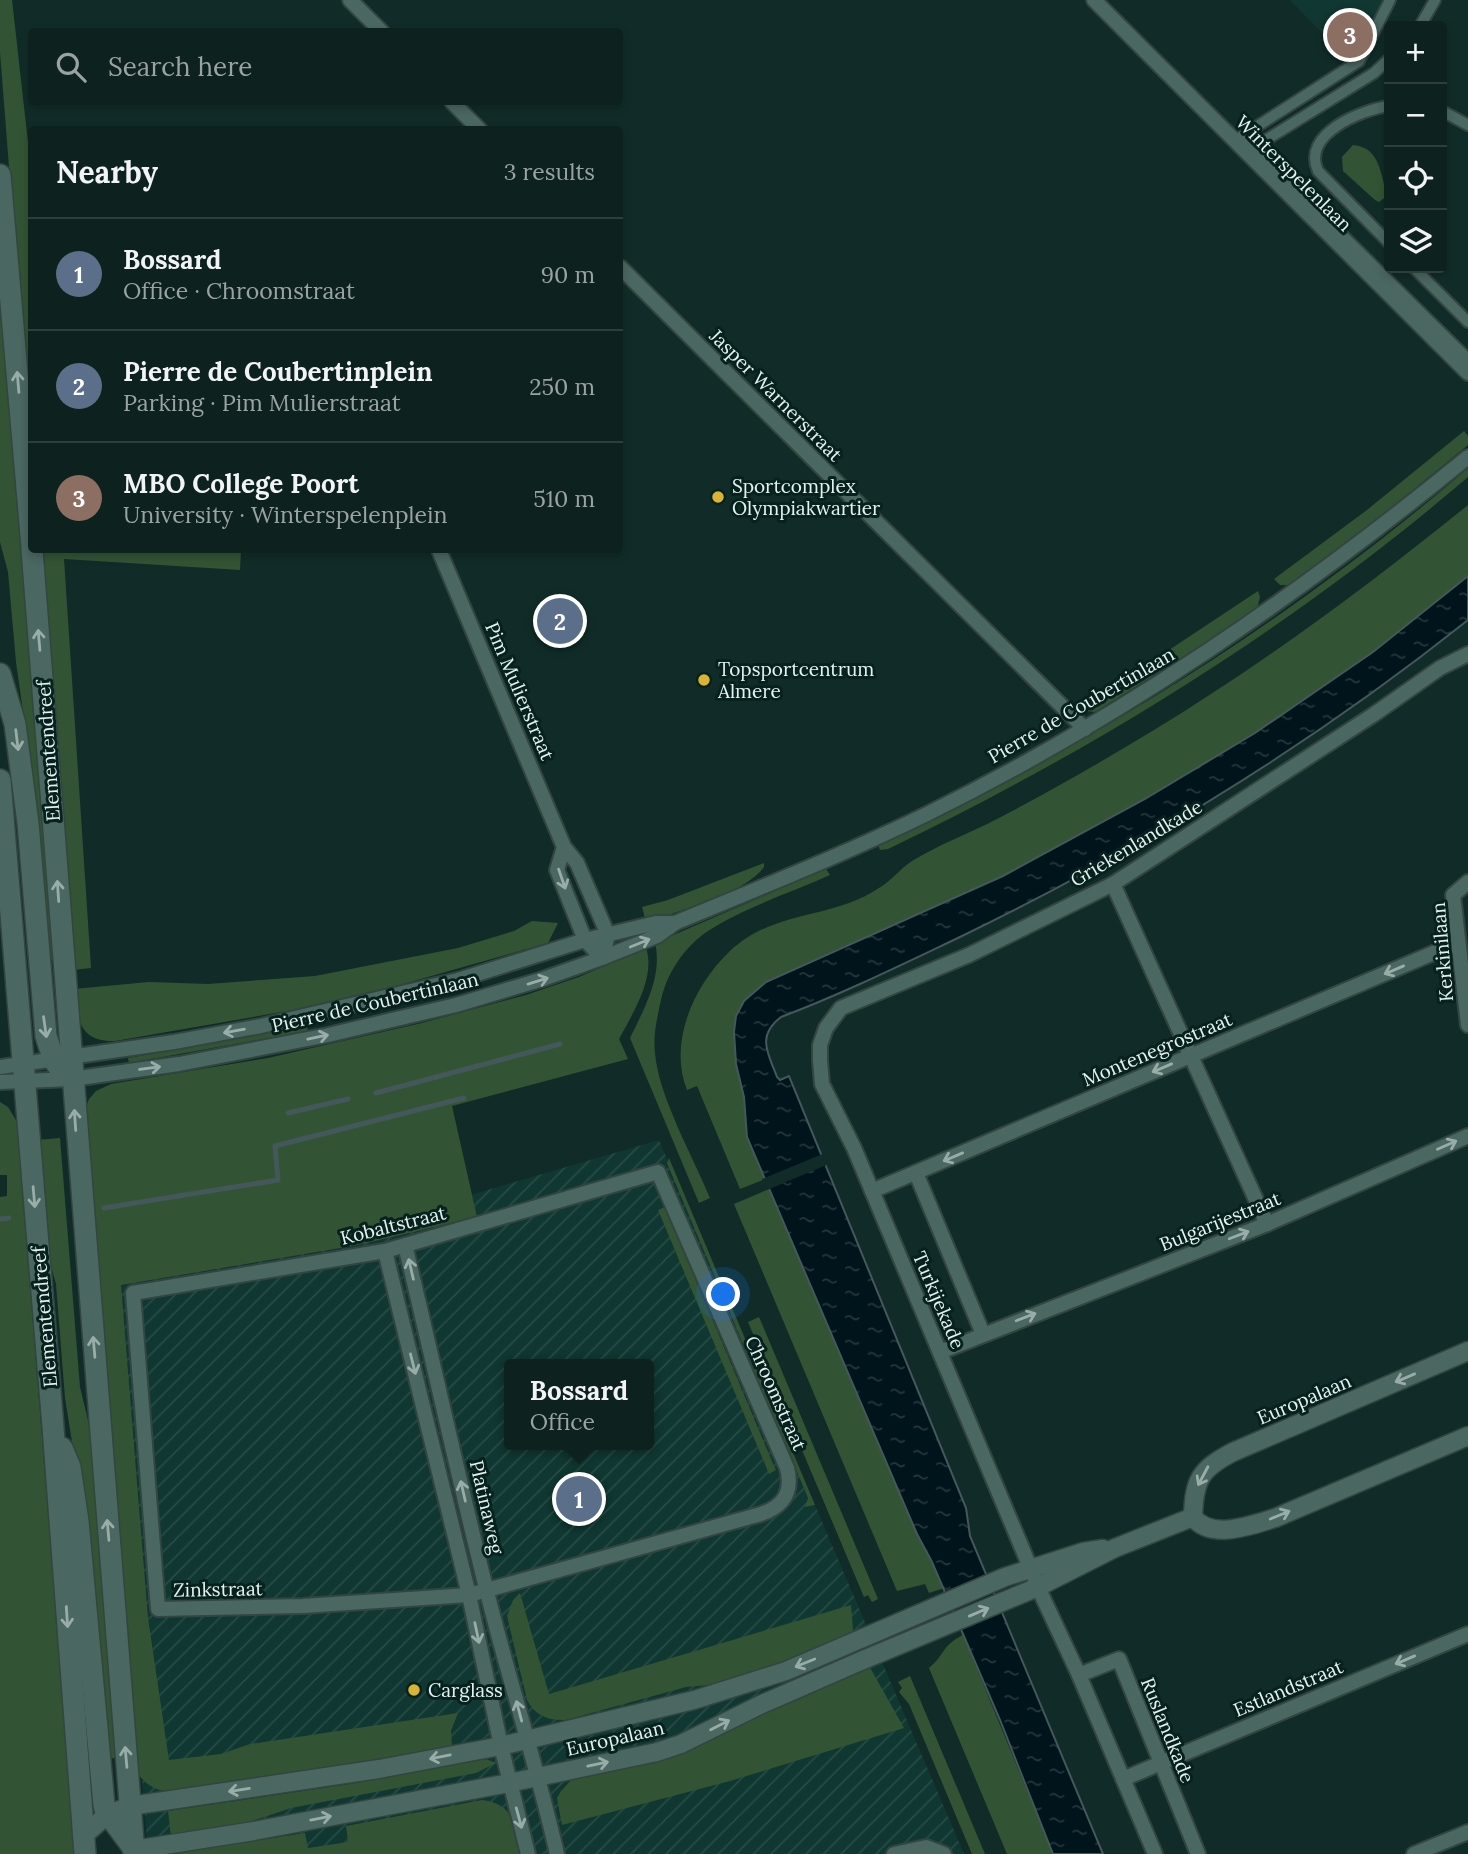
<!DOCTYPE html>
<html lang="en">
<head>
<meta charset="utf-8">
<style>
  :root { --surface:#0d211e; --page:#1b2e2b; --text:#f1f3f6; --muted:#9aa3a4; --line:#2d3e3c; --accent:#d93025 }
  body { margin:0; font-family:Lora,serif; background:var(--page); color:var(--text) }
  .controls { position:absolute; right:21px; top:21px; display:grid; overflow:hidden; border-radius:7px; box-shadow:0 4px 10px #0003 }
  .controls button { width:63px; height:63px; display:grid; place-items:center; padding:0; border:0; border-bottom:2px solid var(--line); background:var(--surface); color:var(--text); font:35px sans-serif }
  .you { position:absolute; left:724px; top:1295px; width:24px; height:24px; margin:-18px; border:5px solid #fff; border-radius:50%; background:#1a73e8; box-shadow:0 0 0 10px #1a73e833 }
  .badge { display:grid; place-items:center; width:46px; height:46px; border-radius:50%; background:var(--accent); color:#fff; font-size:23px; font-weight:700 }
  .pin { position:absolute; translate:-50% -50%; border:4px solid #fff; box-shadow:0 2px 7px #0006 }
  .popup { position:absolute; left:504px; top:1359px; width:150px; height:91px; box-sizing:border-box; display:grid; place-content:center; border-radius:7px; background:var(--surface); filter:drop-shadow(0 2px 5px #0005); font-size:23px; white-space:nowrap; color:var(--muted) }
  .popup b { font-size:26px; color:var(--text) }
  .popup::after { content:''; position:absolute; left:50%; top:100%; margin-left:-14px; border:14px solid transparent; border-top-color:var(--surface) }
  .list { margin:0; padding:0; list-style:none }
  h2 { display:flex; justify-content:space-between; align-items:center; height:91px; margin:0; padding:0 28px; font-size:30px }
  h2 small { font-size:23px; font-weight:400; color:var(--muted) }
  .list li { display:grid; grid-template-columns:46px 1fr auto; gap:21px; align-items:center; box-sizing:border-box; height:112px; padding:0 28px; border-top:2px solid var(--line) }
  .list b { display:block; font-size:26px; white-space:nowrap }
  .list p { margin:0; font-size:23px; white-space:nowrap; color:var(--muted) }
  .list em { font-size:23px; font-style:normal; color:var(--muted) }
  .icon { flex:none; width:38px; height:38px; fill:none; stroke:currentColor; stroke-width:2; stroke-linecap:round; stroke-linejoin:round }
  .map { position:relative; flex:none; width:1468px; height:1854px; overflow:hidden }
  .search { position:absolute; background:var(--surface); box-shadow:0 4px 10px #0003; left:28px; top:28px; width:595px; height:77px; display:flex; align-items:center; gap:18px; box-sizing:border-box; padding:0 24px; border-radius:7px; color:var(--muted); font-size:26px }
  .panel { position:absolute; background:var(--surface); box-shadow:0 4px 10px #0003; left:28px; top:126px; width:595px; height:427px; border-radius:7px }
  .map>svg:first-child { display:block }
</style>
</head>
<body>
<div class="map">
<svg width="1468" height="1854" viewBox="0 0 1468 1854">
  <defs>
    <pattern id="industrial-furrows" width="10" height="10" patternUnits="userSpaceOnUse" patternTransform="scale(1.75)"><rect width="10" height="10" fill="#103731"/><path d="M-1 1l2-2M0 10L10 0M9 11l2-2" fill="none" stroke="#274b45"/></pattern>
    <pattern id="water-ripples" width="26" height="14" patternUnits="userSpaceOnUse" patternTransform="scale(1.75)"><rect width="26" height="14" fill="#00141b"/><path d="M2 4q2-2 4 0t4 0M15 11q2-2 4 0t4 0" fill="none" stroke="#25373c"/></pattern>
  </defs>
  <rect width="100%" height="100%" fill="#112c28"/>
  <polygon fill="#103731" points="1290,0 1393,0 1358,70"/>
  <path fill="url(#industrial-furrows)" fill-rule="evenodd" d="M 659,1140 L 964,1854 L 148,1854 L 102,1261 L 388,1219 ZM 509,1364 L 649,1364 L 649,1445 L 509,1445 Z"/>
  <g fill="#335434">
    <polygon points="0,0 12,0 31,169 31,447 0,52"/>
    <path d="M 1353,145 C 1380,147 1381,175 1387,196 L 1379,202 L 1375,200 L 1343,171 L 1342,157 Z"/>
    <polygon points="0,283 54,960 48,960 32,774 16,662 8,572 0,542"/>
    <polygon points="1464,431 1468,436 1468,445 1375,521 1289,585 1280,585 1274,579 1367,510"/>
    <path d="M 1468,468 L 1468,477 C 1293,627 1096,749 888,849 L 880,850 L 878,845 C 1090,746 1291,621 1468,468 Z"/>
    <path d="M 1468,505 L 1468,576 L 1373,652 L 1255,733 L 1145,799 L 1003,876 L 766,982 L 736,1016 L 734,1032 L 736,1064 L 744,1097 L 747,1138 L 765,1179 L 740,1189 L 697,1086 L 687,1090 C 668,1042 694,985 730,951 C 775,909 831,920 879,888 C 891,881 900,869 912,861 C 938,845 970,833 997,819 C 1051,791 1103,761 1154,730 C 1264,663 1368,586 1468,505 Z"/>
    <polygon points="40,550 241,550 240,570 64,559 91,968 73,970"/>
    <polygon points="1258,591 1260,597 1257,608 1222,633 1095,712 1077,710 1076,708 1157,658"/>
    <path d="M 764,863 L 764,867 C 744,894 679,911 646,922 L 642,907 L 668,900 Z"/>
    <path d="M 826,869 L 830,875 C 790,893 745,907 708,931 C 684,947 667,973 661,1000 C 657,1018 653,1035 655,1053 C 658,1095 694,1159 710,1198 L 699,1203 L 630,1038 C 644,1009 663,976 655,943 Z"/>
    <path d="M 532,921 L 558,923 L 548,943 L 396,986 L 304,1008 L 115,1041 C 78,1042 78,1018 74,989 L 149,982 L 208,984 L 315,976 L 458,948 L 514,931 Z"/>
    <path d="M 646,948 C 656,977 633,1013 619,1039 L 628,1059 L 452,1106 L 477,1217 L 358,1245 L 121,1285 L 148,1618 L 169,1760 L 221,1754 L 250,1744 L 458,1713 L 451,1731 L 452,1746 L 365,1763 L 168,1792 C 155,1790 144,1784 137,1772 L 84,1113 L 89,1099 L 96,1091 L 111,1084 L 268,1058 L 422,1023 L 526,995 L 579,977 Z"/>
    <polygon points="307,1026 308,1031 129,1063 128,1058"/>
    <polygon points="0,1102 8,1107 17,1122 75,1854 0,1854 0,1197 7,1196 7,1175 0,1175"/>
    <polygon points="60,1138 80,1387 91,1433 117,1758 103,1759 76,1467 65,1398 56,1284 48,1255 37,1140"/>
    <polygon points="669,1158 815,1505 805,1507 808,1498 667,1163"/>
    <polygon points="769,1189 917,1534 944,1588 929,1593 925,1584 897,1591 734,1204"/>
    <polygon points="665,1207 774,1466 776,1470 769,1474 658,1210"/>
    <polygon points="759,1317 878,1599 872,1602 868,1595 864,1597 748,1322"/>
    <path d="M 520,1593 L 549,1694 L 851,1605 L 853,1629 L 856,1637 L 806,1657 L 722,1684 L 686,1687 L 566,1720 C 549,1721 534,1715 527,1700 L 507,1616 L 513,1600 Z"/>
    <path d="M 963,1635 L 1053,1854 L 1007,1854 L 929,1668 C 945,1655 941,1646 963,1635 Z"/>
    <polygon points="868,1664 904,1728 730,1781 562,1825 557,1798 561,1791 572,1779 640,1762"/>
    <polygon points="910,1676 985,1854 972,1854 909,1704 899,1692 902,1688 898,1682"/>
    <polygon points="486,1759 496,1763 476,1773 291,1808 232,1828 171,1837 168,1811 350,1784"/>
    <path d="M 482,1800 C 515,1804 515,1826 522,1854 L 169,1854 L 305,1833 L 308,1848 L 348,1842 L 346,1826 Z"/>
  </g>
  <path fill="url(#water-ripples)" stroke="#44575b" stroke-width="2" d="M 1468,576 L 1468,620 C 1311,745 1140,850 960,937 C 901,965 842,994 781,1017 C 756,1036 768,1053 777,1077 L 780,1080 L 789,1076 L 966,1508 L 970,1536 L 1103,1854 L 1053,1854 L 1000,1720 L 932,1562 L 917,1534 L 747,1137 L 744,1097 L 736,1064 L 734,1032 L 736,1016 L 744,1001 L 766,982 L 1003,876 L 1145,799 L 1255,733 L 1373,652 Z"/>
  <polygon fill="#112c28" points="825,1153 829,1164 767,1190 762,1179"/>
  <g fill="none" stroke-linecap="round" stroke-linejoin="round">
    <g stroke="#44575b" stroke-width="5">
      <polyline points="376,1093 560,1044"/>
      <polyline points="288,1113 348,1099"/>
      <polyline points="104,1208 278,1180 275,1146 464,1098"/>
      <polyline points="0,1219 9,1218"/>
    </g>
    <defs>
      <g id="pedestrian">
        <polyline points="1390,0 1359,61 1242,136 1468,359"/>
        <polyline points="1420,26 1435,0"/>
        <path d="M 1389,106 C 1361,110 1301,134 1318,171 L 1389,243"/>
        <polyline points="1442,111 1468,125"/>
        <polyline points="1248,151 1374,73 1389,59"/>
        <polyline points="1414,268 1468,322"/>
      </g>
      <g id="minor">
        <polyline points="350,0 382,32"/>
        <polyline points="1094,0 1468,373"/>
        <polyline points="452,102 480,130"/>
        <polyline points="620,267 1085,729"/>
        <polyline points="439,550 564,847 577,863 608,935 602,958 585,940 557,870 564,847"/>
        <polyline points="1468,882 1453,895 1468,1025"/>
        <polyline points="1113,884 1267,1224"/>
        <polyline points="0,1067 174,1042 261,1026 458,980 585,940 656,923 675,923"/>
        <path d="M 0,1082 L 72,1079 L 179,1064 L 328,1035 L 456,1005 L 543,979 L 602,958 L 657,936 L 675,923 C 759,888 845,854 927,814 C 1122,718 1300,594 1468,457"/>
        <path d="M 658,1172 L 787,1468 C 793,1492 784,1506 761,1514 L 469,1595 L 303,1606 L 158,1609 L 133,1293 L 385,1251 Z"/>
        <polyline points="916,1173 983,1334"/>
        <polyline points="872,1191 1457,943"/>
        <path d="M 405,1245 C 433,1360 458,1477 487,1592 C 509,1680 537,1766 557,1854"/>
        <polyline points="385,1251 469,1595 501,1746 528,1854"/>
        <polyline points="940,1352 1267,1224 1468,1136"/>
        <polyline points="1079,1675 1119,1659 1198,1854"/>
        <polyline points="1123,1779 1468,1634"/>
        <polyline points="894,1854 926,1847 944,1854"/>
        <polyline points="1155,1854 1079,1675 1043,1598 854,1148 822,1084 820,1060 820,1045 826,1028 841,1008 969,955 1113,884 1373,715 1440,668 1468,654"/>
        <polyline points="1414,1854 1468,1832"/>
      </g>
      <g id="tertiary">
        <path d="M 1468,1351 L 1233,1452 C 1200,1469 1194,1480 1193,1517 C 1211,1541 1252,1525 1275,1518 L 1468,1436"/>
        <polyline points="107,1815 133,1850 254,1831 509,1783 657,1752 681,1744 762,1704 863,1660 1038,1587 1115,1548 1193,1517"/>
        <polyline points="83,1836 107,1815 130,1806 379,1769 501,1746 694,1700 786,1671 1005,1577 1083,1552 1103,1549"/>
      </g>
      <g id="secondary">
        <polyline points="0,175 32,547"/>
        <polyline points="32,550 134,1854"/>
        <path d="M 0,674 L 15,724 L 28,823 L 46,1036 C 52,1054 55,1070 72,1079"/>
        <polyline points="0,780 53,1427 85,1854"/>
        <polyline points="62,1448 70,1467 78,1521 104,1805 107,1815"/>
      </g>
    </defs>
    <use href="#pedestrian" stroke="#324541" stroke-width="14"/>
    <use href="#minor" stroke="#324541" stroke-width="18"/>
    <use href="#tertiary" stroke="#324541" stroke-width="21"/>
    <use href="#secondary" stroke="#324541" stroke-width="24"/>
    <use href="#pedestrian" stroke="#4b6761" stroke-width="10"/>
    <use href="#minor" stroke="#4b6761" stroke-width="14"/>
    <use href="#tertiary" stroke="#4b6761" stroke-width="18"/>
    <use href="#secondary" stroke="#4b6761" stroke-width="21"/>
  </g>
  <defs><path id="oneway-shaft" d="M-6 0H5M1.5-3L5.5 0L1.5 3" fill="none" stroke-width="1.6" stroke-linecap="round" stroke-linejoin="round" transform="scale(1.75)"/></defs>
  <g stroke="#98ada8">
    <use href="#oneway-shaft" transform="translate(18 382) rotate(-95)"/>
    <use href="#oneway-shaft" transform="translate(39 640) rotate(-95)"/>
    <use href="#oneway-shaft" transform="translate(17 740) rotate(83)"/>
    <use href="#oneway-shaft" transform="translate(562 879) rotate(71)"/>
    <use href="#oneway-shaft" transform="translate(58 891) rotate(-94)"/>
    <use href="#oneway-shaft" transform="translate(640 943) rotate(-22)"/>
    <use href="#oneway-shaft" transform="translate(1394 970) rotate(157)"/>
    <use href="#oneway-shaft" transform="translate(538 981) rotate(-17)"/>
    <use href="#oneway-shaft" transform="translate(45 1027) rotate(82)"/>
    <use href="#oneway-shaft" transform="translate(234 1031) rotate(170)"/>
    <use href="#oneway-shaft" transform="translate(318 1037) rotate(-12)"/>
    <use href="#oneway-shaft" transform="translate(150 1068) rotate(-8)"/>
    <use href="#oneway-shaft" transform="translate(1162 1068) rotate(157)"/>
    <use href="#oneway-shaft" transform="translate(75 1120) rotate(-94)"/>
    <use href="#oneway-shaft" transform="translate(1447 1145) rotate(-24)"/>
    <use href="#oneway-shaft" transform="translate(953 1157) rotate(157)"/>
    <use href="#oneway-shaft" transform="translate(34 1197) rotate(85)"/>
    <use href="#oneway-shaft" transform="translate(1239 1235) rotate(-21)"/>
    <use href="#oneway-shaft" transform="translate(411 1269) rotate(-103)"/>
    <use href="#oneway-shaft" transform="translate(1026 1317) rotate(-21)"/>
    <use href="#oneway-shaft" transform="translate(94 1347) rotate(-95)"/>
    <use href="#oneway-shaft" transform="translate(413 1364) rotate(76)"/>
    <use href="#oneway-shaft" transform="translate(1405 1378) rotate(157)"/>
    <use href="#oneway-shaft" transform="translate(1203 1476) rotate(118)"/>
    <use href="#oneway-shaft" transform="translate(463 1491) rotate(-103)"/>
    <use href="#oneway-shaft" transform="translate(1280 1515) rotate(-22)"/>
    <use href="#oneway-shaft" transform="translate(108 1530) rotate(-95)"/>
    <use href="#oneway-shaft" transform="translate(979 1612) rotate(-23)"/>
    <use href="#oneway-shaft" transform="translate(67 1617) rotate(86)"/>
    <use href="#oneway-shaft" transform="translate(477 1633) rotate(78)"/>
    <use href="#oneway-shaft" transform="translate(1405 1660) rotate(157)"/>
    <use href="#oneway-shaft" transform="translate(805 1663) rotate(158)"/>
    <use href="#oneway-shaft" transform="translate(519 1711) rotate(-105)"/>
    <use href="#oneway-shaft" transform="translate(720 1725) rotate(-27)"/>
    <use href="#oneway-shaft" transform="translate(126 1757) rotate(-95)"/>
    <use href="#oneway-shaft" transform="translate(440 1757) rotate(169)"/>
    <use href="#oneway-shaft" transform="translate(598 1764) rotate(-12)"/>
    <use href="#oneway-shaft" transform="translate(239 1790) rotate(171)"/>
    <use href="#oneway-shaft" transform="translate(321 1818) rotate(-11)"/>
    <use href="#oneway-shaft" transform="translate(519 1818) rotate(75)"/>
  </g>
  <g fill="#dab333" stroke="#07221e" stroke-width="2.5">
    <circle cx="718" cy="497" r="7"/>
    <circle cx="704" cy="680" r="7"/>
    <circle cx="414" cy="1690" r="7"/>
  </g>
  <g text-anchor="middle" stroke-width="6" stroke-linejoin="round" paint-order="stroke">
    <g font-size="19" fill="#e4f3f0" stroke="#07221e">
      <text transform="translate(1294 173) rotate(45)" y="7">Winterspelenlaan</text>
      <text transform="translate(776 395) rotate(45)" y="7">Jasper Warnerstraat</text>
      <text transform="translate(520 691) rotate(67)" y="7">Pim Mulierstraat</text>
      <text transform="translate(1081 705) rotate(-30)" y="7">Pierre de Coubertinlaan</text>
      <text transform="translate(48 751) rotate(-94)" y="7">Elementendreef</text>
      <text transform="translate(1136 843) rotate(-31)" y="7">Griekenlandkade</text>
      <text transform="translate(1442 952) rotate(-95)" y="7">Kerkinilaan</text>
      <text transform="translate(375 1002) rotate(-13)" y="7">Pierre de Coubertinlaan</text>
      <text transform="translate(1157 1049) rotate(-23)" y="7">Montenegrostraat</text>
      <text transform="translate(1220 1221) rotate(-22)" y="7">Bulgarijestraat</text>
      <text transform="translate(393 1225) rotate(-14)" y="7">Kobaltstraat</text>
      <text transform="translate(939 1300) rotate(67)" y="7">Turkijekade</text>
      <text transform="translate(44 1317) rotate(-95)" y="7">Elementendreef</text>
      <text transform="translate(776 1393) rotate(66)" y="7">Chroomstraat</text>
      <text transform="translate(1304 1399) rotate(-23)" y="7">Europalaan</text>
      <text transform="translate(487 1507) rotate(77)" y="7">Platinaweg</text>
      <text transform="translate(218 1589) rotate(-1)" y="7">Zinkstraat</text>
      <text transform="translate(1288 1688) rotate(-23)" y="7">Estlandstraat</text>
      <text transform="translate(1168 1730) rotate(68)" y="7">Ruslandkade</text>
      <text transform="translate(615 1738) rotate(-13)" y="7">Europalaan</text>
    </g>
    <g font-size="19" fill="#e4f3f0" stroke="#07221e" text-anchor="start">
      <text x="732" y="493">Sportcomplex<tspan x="732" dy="22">Olympiakwartier</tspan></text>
      <text x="718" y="676">Topsportcentrum<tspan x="718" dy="22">Almere</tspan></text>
      <text x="428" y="1697">Carglass</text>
    </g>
  </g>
</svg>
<div class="controls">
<button>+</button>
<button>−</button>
<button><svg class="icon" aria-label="locate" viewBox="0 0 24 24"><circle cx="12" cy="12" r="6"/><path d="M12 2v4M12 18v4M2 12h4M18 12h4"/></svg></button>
<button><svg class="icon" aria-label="layers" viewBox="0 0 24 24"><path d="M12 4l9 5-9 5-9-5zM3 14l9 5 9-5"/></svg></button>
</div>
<div class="you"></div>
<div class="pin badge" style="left:579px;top:1499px;background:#5c6f8a">1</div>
<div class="popup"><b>Bossard</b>Office</div>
<div class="pin badge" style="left:560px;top:621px;background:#5c6f8a">2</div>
<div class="pin badge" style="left:1350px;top:35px;background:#8d6e63">3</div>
<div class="search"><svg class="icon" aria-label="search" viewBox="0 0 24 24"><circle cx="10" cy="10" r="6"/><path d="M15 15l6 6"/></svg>Search here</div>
<section class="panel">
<h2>Nearby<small>3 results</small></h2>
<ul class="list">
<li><span class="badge" style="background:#5c6f8a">1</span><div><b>Bossard</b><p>Office · Chroomstraat</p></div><em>90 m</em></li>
<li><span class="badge" style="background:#5c6f8a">2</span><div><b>Pierre de Coubertinplein</b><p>Parking · Pim Mulierstraat</p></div><em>250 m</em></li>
<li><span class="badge" style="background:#8d6e63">3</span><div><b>MBO College Poort</b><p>University · Winterspelenplein</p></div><em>510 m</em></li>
</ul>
</section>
</div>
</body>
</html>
